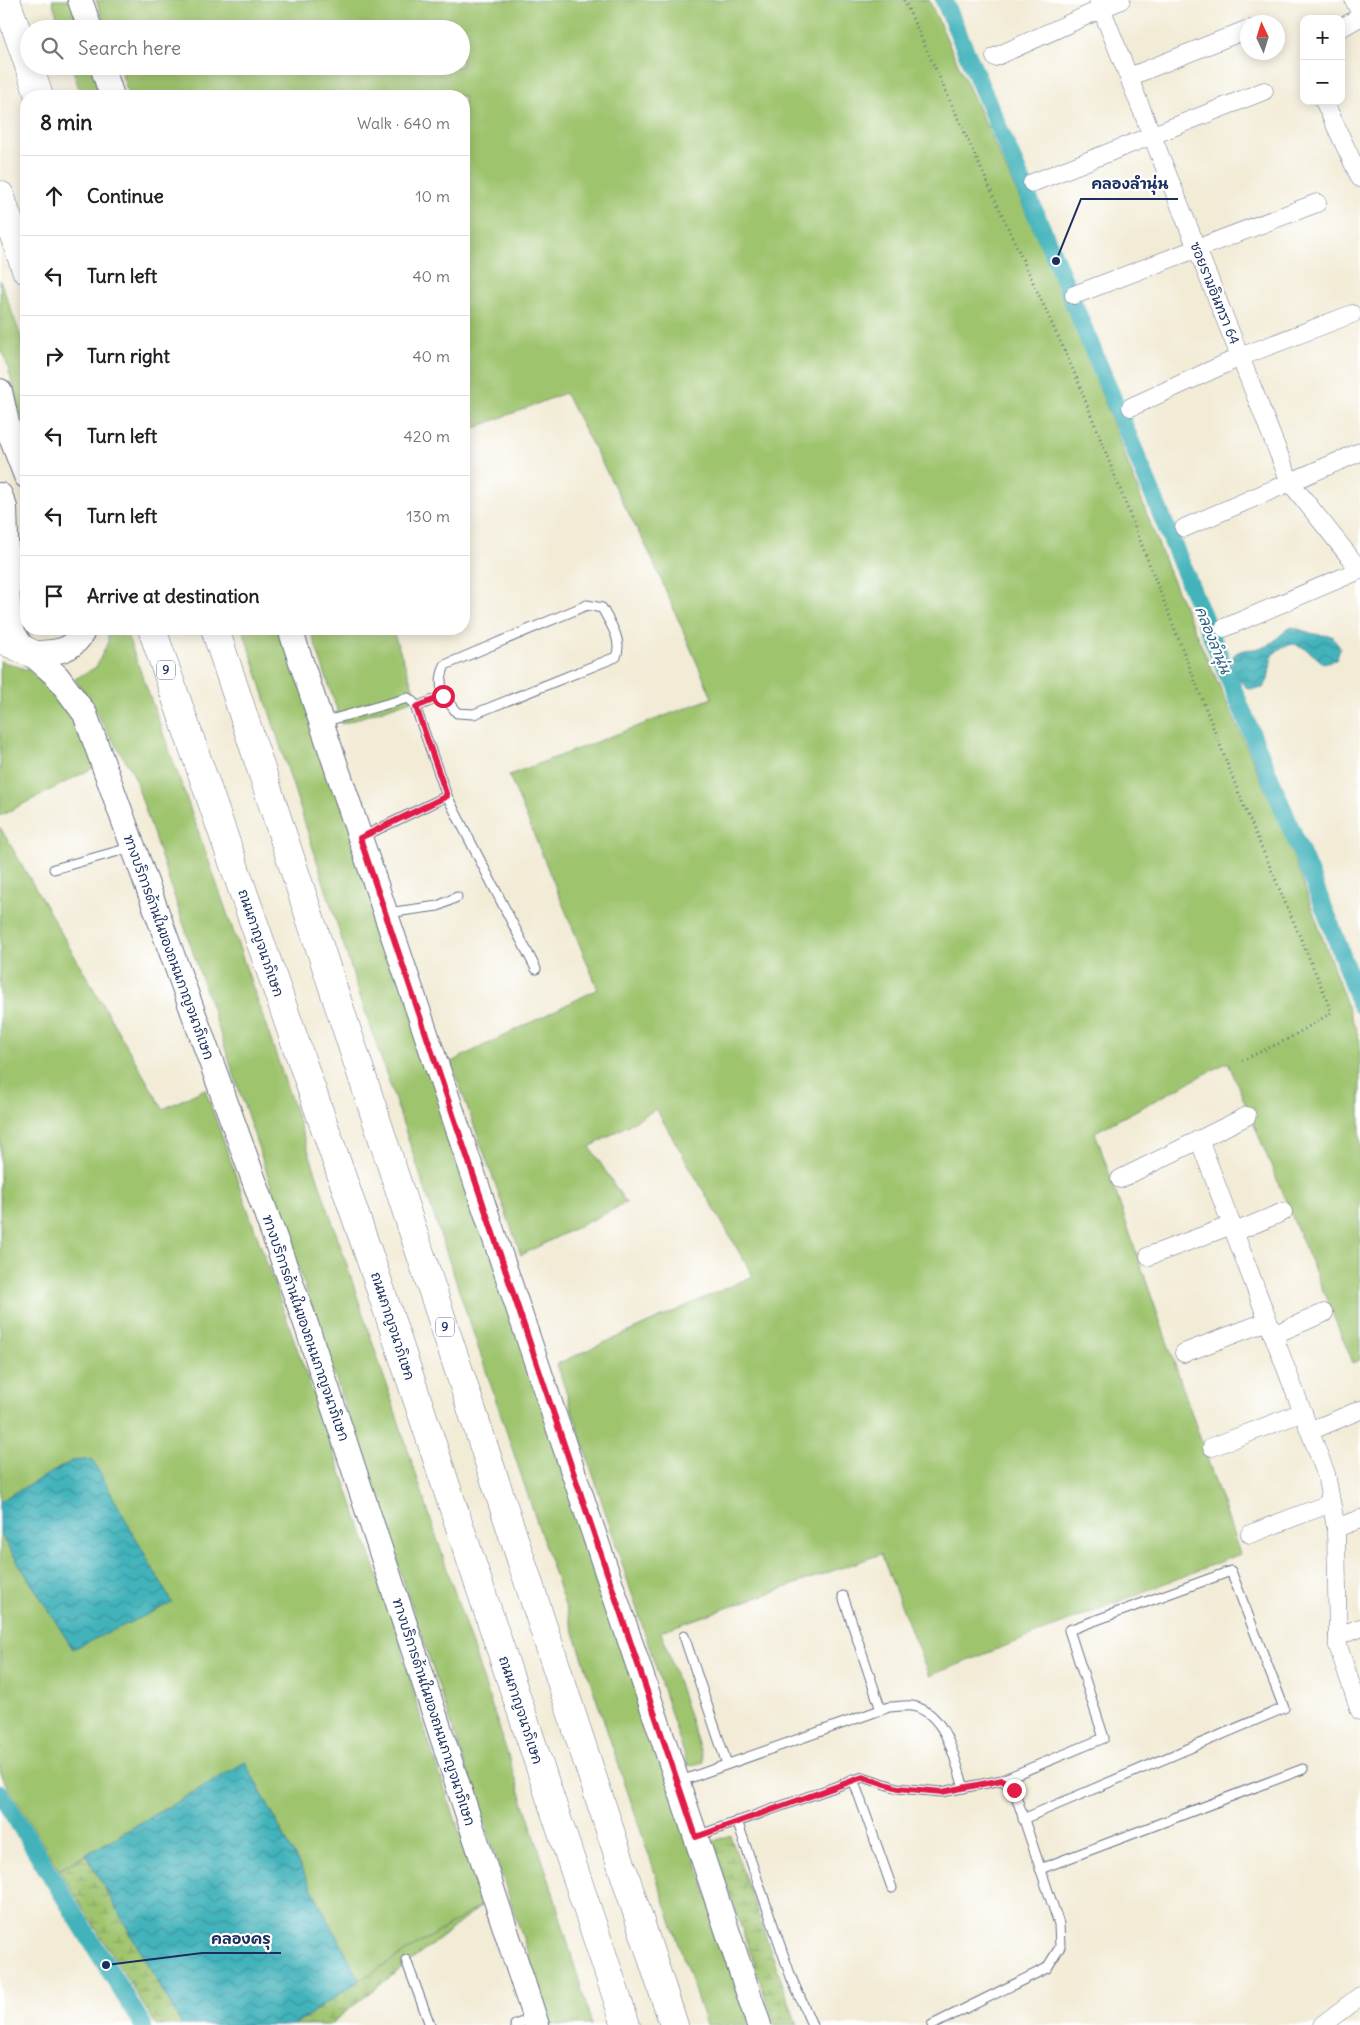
<!DOCTYPE html>
<html lang="en">
<head>
<meta charset="utf-8">
<style>
  :root { --surface:#fff; --page:#f2f2f2; --text:#202124; --muted:#757577; --line:#e0e0e0 }
  body { margin:0; font-family:Delius,"Playpen Sans Thai",sans-serif; background:var(--page); color:var(--text) }
  .controls { position:absolute; right:15px; top:15px; display:grid; overflow:hidden; border-radius:10px; box-shadow:0 2px 12px #0003 }
  .controls button { width:45px; height:45px; display:grid; place-items:center; padding:0; border:0; border-bottom:1px solid var(--line); background:var(--surface); color:var(--text); font:25px sans-serif }
  .compass { position:absolute; left:1240px; top:15px; width:45px; height:45px; border-radius:50%; background:var(--surface); box-shadow:0 2px 12px #0003; rotate:356deg }
  .stop { position:absolute; width:15px; height:15px; margin:-11px; border:4px solid #e11d48; border-radius:50%; background:#fff }
  .stop.end { background:#e11d48; border-color:#fff; box-shadow:0 1px 5px #0008 }
  .list { margin:0; padding:0; list-style:none }
  h2 { display:flex; justify-content:space-between; align-items:center; height:65px; margin:0; padding:0 20px; font-size:21px }
  h2 small { font-size:16px; font-weight:400; color:var(--muted) }
  .list li { display:grid; grid-template-columns:32px 1fr auto; gap:15px; align-items:center; box-sizing:border-box; height:80px; padding:0 20px; border-top:1px solid var(--line) }
  .list b { display:block; font-size:19px; white-space:nowrap }
  .list em { font-size:16px; font-style:normal; color:var(--muted) }
  .icon { flex:none; width:28px; height:28px; fill:none; stroke:currentColor; stroke-width:2; stroke-linecap:round; stroke-linejoin:round }
  .map { position:relative; flex:none; width:1360px; height:2025px; overflow:hidden }
  .search { position:absolute; background:var(--surface); box-shadow:0 2px 12px #0003; left:20px; top:20px; width:450px; height:55px; display:flex; align-items:center; gap:12px; box-sizing:border-box; padding:0 18px; border-radius:28px; color:var(--muted); font-size:19px }
  .panel { position:absolute; background:var(--surface); box-shadow:0 2px 12px #0003; left:20px; top:90px; width:450px; height:545px; border-radius:20px }
  .map>svg:first-child { display:block }
</style>
</head>
<body>
<div class="map">
<svg width="1360" height="2025" viewBox="0 0 1360 2025">
  <defs>
    <pattern id="wetland-marsh" width="20" height="14" patternUnits="userSpaceOnUse" patternTransform="scale(1.25)"><rect width="20" height="14" fill="#9fc46e"/><path d="M1 5h8M5 5V1M11 12h8M15 12V8" fill="none" stroke="#81a05e"/></pattern>
    <pattern id="water-waves" width="16" height="10" patternUnits="userSpaceOnUse" patternTransform="scale(1.25)"><rect width="16" height="10" fill="#43b3bb"/><path d="M0 5q4-4 8 0t8 0" fill="none" stroke="#37929b"/></pattern>
  </defs>
  <rect width="100%" height="100%" fill="#fff"/>
  <filter id="ink" filterUnits="userSpaceOnUse"><feTurbulence type="fractalNoise" baseFrequency=".02" numOctaves="2"/><feDisplacementMap in="SourceGraphic" scale="10" xChannelSelector="R" yChannelSelector="G"/><feConvolveMatrix kernelMatrix="1 2 1 2 8 2 1 2 1" color-interpolation-filters="sRGB"/></filter>
  <filter id="wash" filterUnits="userSpaceOnUse"><feTurbulence type="fractalNoise" baseFrequency=".0096" numOctaves="4" result="noise"/><feDisplacementMap in="SourceGraphic" scale="20" xChannelSelector="R" yChannelSelector="G"/><feGaussianBlur stdDeviation="1.12" result="paint"/><feColorMatrix in="noise" values="0 0 0 0 0 0 0 0 0 0 0 0 0 0 0 0 0 1.4 0 .05"/><feComposite in="paint" operator="in"/></filter>
  <g filter="url(#wash)">
    <rect width="100%" height="100%" fill="#f2ebd6"/>
    <g fill="#9fc46e" stroke="#5d7a66">
      <polygon points="52,0 72,0 82,29 61,29"/>
      <polygon points="96,0 929,0 1068,305 1170,575 1284,831 1360,1041 1360,1360 1353,1363 1228,1062 1095,1132 1240,1554 929,1676 881,1554 661,1631 704,1762 688,1766 557,1364 753,1276 656,1109 590,1147 626,1203 521,1255 451,1062 598,989 509,775 712,698 650,554 565,393 464,432 464,96 129,96 119,66 461,66 461,29 106,29"/>
      <polygon points="72,66 95,66 106,96 81,96"/>
      <polygon points="0,280 26,350 26,434 6,361 0,349"/>
      <path d="M 108,629 L 125,629 C 279,1045 413,1468 552,1889 L 592,2025 L 552,2025 L 133,773 L 75,679 L 96,667 L 108,642 Z"/>
      <polygon points="243,629 284,629 751,2025 706,2025 358,990"/>
      <polygon points="310,629 392,629 417,698 342,724"/>
      <polygon points="0,661 28,670 71,711 95,767 0,816"/>
      <polygon points="0,827 163,1109 205,1089 396,1627 421,1719 484,1904 360,1980 245,1762 59,1870 0,1774 0,1534 73,1649 72,1461 0,1501"/>
    </g>
    <g fill="url(#wetland-marsh)" stroke="#5d7a66">
      <polygon points="730,1835 797,2025 775,2025 712,1842"/>
      <polygon points="86,1855 182,2025 156,2025 59,1870"/>
      <polygon points="484,1904 329,2025 294,2025 360,1980"/>
    </g>
    <g fill="url(#water-waves)" stroke="#2f718c">
      <path d="M 1292,627 L 1314,634 L 1332,636 L 1340,648 L 1336,660 L 1323,663 C 1304,647 1292,634 1272,656 L 1268,680 L 1263,688 L 1248,689 C 1238,680 1232,669 1233,656 C 1240,647 1255,651 1266,646 C 1276,642 1282,631 1292,627 Z"/>
      <polygon points="92,1459 172,1603 73,1649 0,1534 0,1501 72,1461"/>
      <polygon points="245,1762 360,1980 294,2025 182,2025 86,1855"/>
    </g>
    <g fill="none" stroke-linecap="round" stroke-linejoin="round">
      <g stroke="#43b3bb" stroke-width="18">
        <polyline points="944,0 1056,261 1331,925 1360,1005"/>
        <polyline points="0,1793 143,2025"/>
      </g>
    </g>
  </g>
  <g filter="url(#ink)">
    <g fill="none" stroke-linecap="round" stroke-linejoin="round">
      <defs>
        <g id="service">
          <path d="M 587,605 L 602,608 C 610,623 623,640 616,657 L 474,714 L 457,713 C 443,696 436,687 445,665 Z"/>
          <polyline points="416,707 443,696"/>
          <polyline points="323,722 408,698 414,703 447,796 360,838"/>
          <polyline points="447,796 536,969"/>
          <polyline points="54,869 133,847"/>
          <polyline points="387,913 438,906 457,897"/>
          <polyline points="843,1596 881,1710"/>
          <polyline points="684,1636 727,1764"/>
          <polyline points="853,1779 892,1888"/>
          <polyline points="1002,1780 1104,1738 1069,1630 1231,1571 1284,1708 1023,1819"/>
          <path d="M 678,1782 L 889,1707 C 896,1707 905,1705 912,1706 C 946,1712 955,1760 964,1788"/>
          <polyline points="737,1821 791,1977 812,2025"/>
          <polyline points="697,1836 863,1777 897,1788 942,1792 1002,1780 1014,1790 1059,1924 1060,1947 1047,1968 932,2025"/>
          <polyline points="1040,1869 1303,1769"/>
          <polyline points="406,1960 430,2025"/>
          <polyline points="515,2025 533,2018"/>
        </g>
        <g id="minor">
          <polyline points="1098,0 1290,482 1360,570 1224,628"/>
          <polyline points="1354,0 1360,12"/>
          <polyline points="1341,28 1360,17"/>
          <polyline points="995,57 1121,0"/>
          <polyline points="1129,77 1248,29"/>
          <polyline points="1324,101 1360,178"/>
          <polyline points="1032,183 1264,91"/>
          <polyline points="1074,295 1317,203"/>
          <polyline points="1131,407 1240,357 1352,314"/>
          <polyline points="1184,528 1360,452"/>
          <polyline points="1199,1139 1326,1474 1336,1528 1338,1646 1360,1711"/>
          <polyline points="1120,1179 1247,1116"/>
          <polyline points="1235,1232 1283,1212"/>
          <polyline points="1149,1256 1232,1225"/>
          <polyline points="1273,1335 1324,1313"/>
          <polyline points="1184,1353 1268,1321"/>
          <polyline points="1310,1431 1360,1410"/>
          <polyline points="1212,1447 1303,1412"/>
          <polyline points="1336,1528 1360,1519"/>
          <polyline points="1250,1534 1331,1503"/>
          <polyline points="1338,1636 1360,1628"/>
          <polyline points="1322,2025 1360,1996"/>
        </g>
        <g id="secondary">
          <polyline points="80,0 90,29"/>
          <polyline points="102,66 112,96"/>
          <polyline points="0,391 9,432 26,476"/>
          <polyline points="0,495 5,507 8,601 13,632 20,644 57,676 85,714 305,1321 537,2025"/>
          <polyline points="290,629 759,2025"/>
          <path d="M 31,653 C 53,653 74,653 84,629"/>
        </g>
        <polyline id="primary" points="0,639 31,653"/>
        <g id="motorway">
          <polyline points="6,0 29,66"/>
          <polyline points="29,66 39,96"/>
          <polyline points="0,195 26,270"/>
          <polyline points="152,629 369,1255 626,2025"/>
          <polyline points="215,629 674,2025"/>
        </g>
      </defs>
      <use href="#service" stroke="#667188" stroke-width="11"/>
      <use href="#minor" stroke="#667188" stroke-width="19"/>
      <use href="#secondary" stroke="#667188" stroke-width="26"/>
      <use href="#primary" stroke="#667188" stroke-width="29"/>
      <use href="#motorway" stroke="#667188" stroke-width="29"/>
      <polyline stroke="#667188" stroke-width="3" stroke-dasharray="1 4" stroke-linecap="butt" points="904,0 1075,374 1243,804 1325,995 1331,1013 1288,1039 1241,1061"/>
      <use href="#service" stroke="#fff" stroke-width="9"/>
      <use href="#minor" stroke="#fff" stroke-width="18"/>
      <use href="#secondary" stroke="#fff" stroke-width="24"/>
      <use href="#primary" stroke="#fff" stroke-width="28"/>
      <use href="#motorway" stroke="#fff" stroke-width="28"/>
    </g>
  </g>
  <g fill="none" stroke-linecap="round" stroke-linejoin="round" filter="url(#ink)">
    <polyline stroke="#e11d48" stroke-width="6" points="443,696 416,707 447,796 360,838 696,1837 863,1777 898,1788 942,1792 1002,1780 1014,1790"/>
  </g>
  <g text-anchor="middle" stroke-width="4.5" stroke-linejoin="round" paint-order="stroke">
    <g fill="#fff" stroke="#5f6d8e" stroke-width="1">
      <rect x="157" y="660.5" width="18" height="19" rx="4"/>
      <rect x="436" y="1317.5" width="18" height="19" rx="4"/>
    </g>
    <g font-size="12" font-weight="bold" fill="#1b2f5e">
      <text x="166" y="674">9</text>
      <text x="445" y="1331">9</text>
    </g>
    <g font-size="14" fill="#1b2f5e" stroke="#fff">
      <text transform="translate(1215 293) rotate(68)" y="5">ซอยรามอินทรา 64</text>
      <text transform="translate(261 943) rotate(71)" y="5">ถนนกาญจนาภิเษก</text>
      <text transform="translate(169 947) rotate(70)" y="5">ทางบริการด้านในของถนนกาญจนาภิเษก</text>
      <text transform="translate(393 1326) rotate(72)" y="5">ถนนกาญจนาภิเษก</text>
      <text transform="translate(306 1328) rotate(71)" y="5">ทางบริการด้านในของถนนกาญจนาภิเษก</text>
      <text transform="translate(521 1710) rotate(72)" y="5">ถนนกาญจนาภิเษก</text>
      <text transform="translate(434 1712) rotate(72)" y="5">ทางบริการด้านในของถนนกาญจนาภิเษก</text>
    </g>
    <g font-size="15" font-style="italic" fill="#295d7f" stroke="#fff">
      <text transform="translate(1213 640) rotate(68)" y="5">คลองลำนุ่น</text>
    </g>
  </g>
  <path fill="none" stroke="#1b2f5e" stroke-width="2" d="M1056 261L1081 199H1178M106 1965L202 1953H281"/>
  <g fill="#1b2f5e" stroke="#fff" stroke-width="2">
    <circle cx="1056" cy="261" r="5"/>
    <circle cx="106" cy="1965" r="5"/>
  </g>
  <g font-size="15" text-anchor="middle" font-weight="bold" fill="#1b2f5e" stroke="#fff" stroke-width="4.5" stroke-linejoin="round" paint-order="stroke">
    <text x="1130" y="189">คลองลำนุ่น</text>
    <text x="241" y="1944">คลองครุ</text>
  </g>
</svg>
<div class="controls">
<button>+</button>
<button>−</button>
</div>
<svg class="compass" viewBox="-18 -18 36 36"><path d="M0-13l5 13h-10z" fill="#e53935"/><path d="M0 13l5-13h-10z" fill="#757577"/></svg>
<div class="stop" style="left:443px;top:696px"></div>
<div class="stop end" style="left:1014px;top:1790px"></div>
<div class="search"><svg class="icon" aria-label="search" viewBox="0 0 24 24"><circle cx="10" cy="10" r="6"/><path d="M15 15l6 6"/></svg>Search here</div>
<section class="panel">
<h2>8 min<small>Walk · 640 m</small></h2>
<ul class="list">
<li><svg class="icon" aria-label="ahead" viewBox="0 0 24 24"><path d="M12 20V5M6 11l6-6 6 6"/></svg><div><b>Continue</b></div><em>10 m</em></li>
<li><svg class="icon" aria-label="left" viewBox="0 0 24 24"><path d="M17 20v-9H6M10 6l-5 5 5 5"/></svg><div><b>Turn left</b></div><em>40 m</em></li>
<li><svg class="icon" aria-label="right" viewBox="0 0 24 24"><path d="M7 20v-9h11M14 6l5 5-5 5"/></svg><div><b>Turn right</b></div><em>40 m</em></li>
<li><svg class="icon" aria-label="left" viewBox="0 0 24 24"><path d="M17 20v-9H6M10 6l-5 5 5 5"/></svg><div><b>Turn left</b></div><em>420 m</em></li>
<li><svg class="icon" aria-label="left" viewBox="0 0 24 24"><path d="M17 20v-9H6M10 6l-5 5 5 5"/></svg><div><b>Turn left</b></div><em>130 m</em></li>
<li><svg class="icon" aria-label="arrive" viewBox="0 0 24 24"><path d="M6 21V4h12l-3 4 3 4H6"/></svg><div><b>Arrive at destination</b></div></li>
</ul>
</section>
</div>
</body>
</html>
